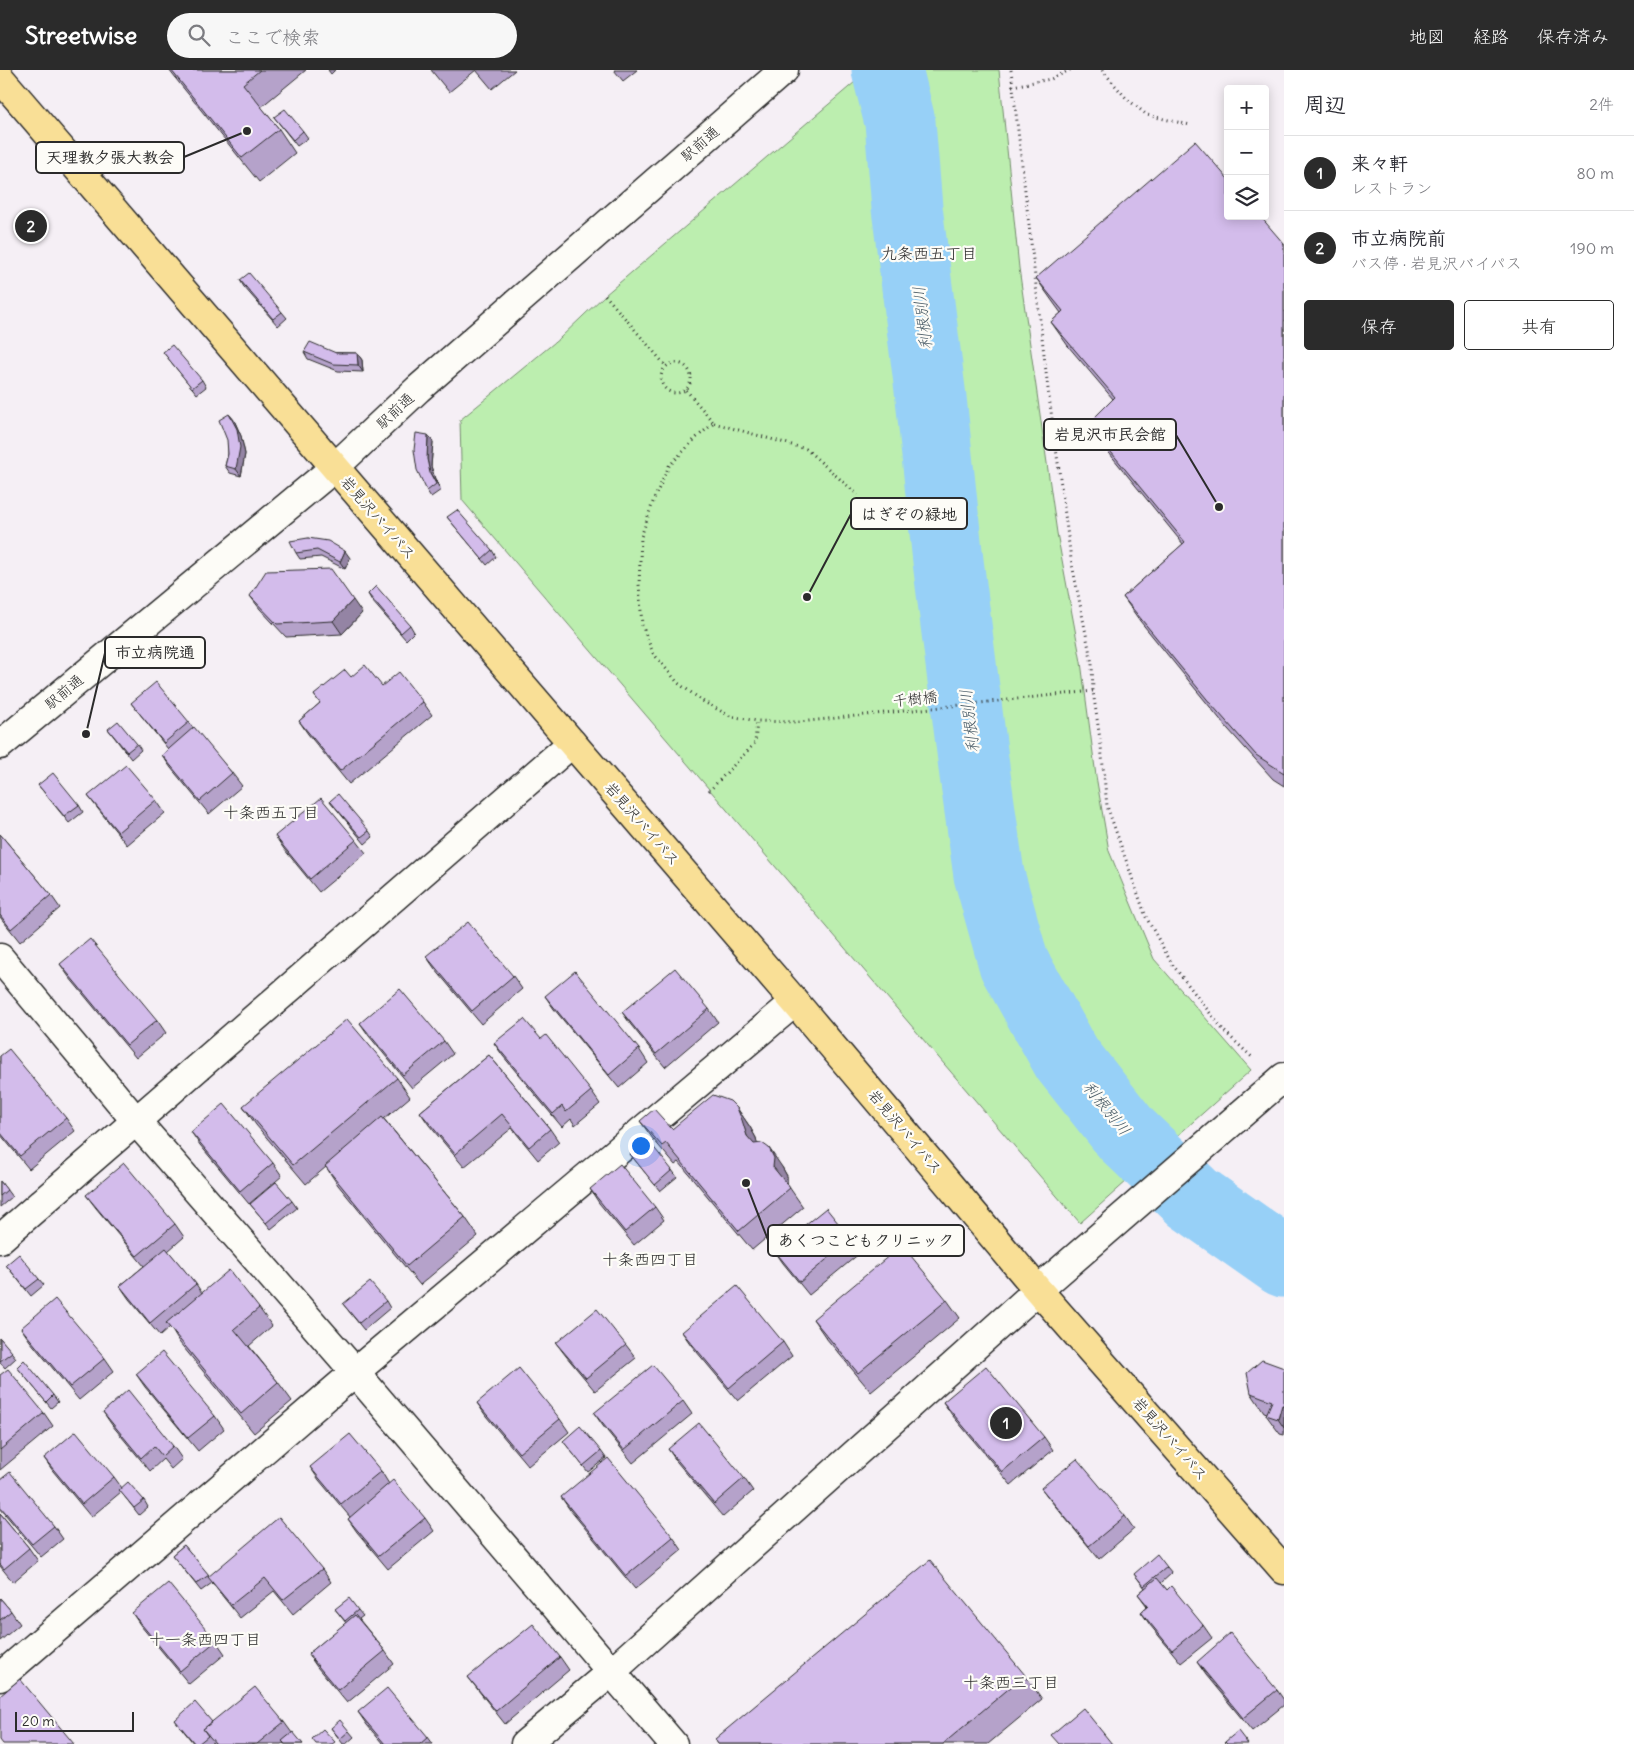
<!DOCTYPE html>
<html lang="ja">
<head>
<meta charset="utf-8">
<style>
  :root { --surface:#fff; --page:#f7f7f7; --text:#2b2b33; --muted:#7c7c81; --line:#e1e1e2; --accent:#2b2b2b }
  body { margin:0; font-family:Delius,"Klee One",sans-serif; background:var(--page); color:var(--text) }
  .controls { position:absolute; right:15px; top:15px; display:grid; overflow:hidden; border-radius:5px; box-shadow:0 2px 12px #0003 }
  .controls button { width:45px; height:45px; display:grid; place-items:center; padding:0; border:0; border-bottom:1px solid var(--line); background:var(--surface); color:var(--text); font:25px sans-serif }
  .scale { position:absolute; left:15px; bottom:12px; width:119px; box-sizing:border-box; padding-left:5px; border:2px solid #2b2b2b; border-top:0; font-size:14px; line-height:18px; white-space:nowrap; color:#2b2b2b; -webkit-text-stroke:4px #fdfcf7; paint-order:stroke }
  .you { position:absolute; left:640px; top:1075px; width:18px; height:18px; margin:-12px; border:4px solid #fff; border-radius:50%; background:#1a73e8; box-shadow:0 0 0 8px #1a73e833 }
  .badge { display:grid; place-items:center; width:32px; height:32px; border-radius:50%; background:var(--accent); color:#fff; font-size:16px; font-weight:700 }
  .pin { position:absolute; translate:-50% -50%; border:2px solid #fff; box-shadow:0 1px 5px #0006 }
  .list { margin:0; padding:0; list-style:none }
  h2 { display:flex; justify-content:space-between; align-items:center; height:65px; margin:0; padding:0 20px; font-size:21px }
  h2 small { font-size:16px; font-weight:400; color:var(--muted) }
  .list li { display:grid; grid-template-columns:32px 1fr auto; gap:15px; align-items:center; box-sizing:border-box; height:75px; padding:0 20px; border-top:1px solid var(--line) }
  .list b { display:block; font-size:19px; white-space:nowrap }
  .list p { margin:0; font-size:16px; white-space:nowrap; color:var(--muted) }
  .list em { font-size:16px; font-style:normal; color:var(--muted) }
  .actions { display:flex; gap:10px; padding:15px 20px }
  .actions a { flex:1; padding:11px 0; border:1px solid var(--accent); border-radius:5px; text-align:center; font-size:18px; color:var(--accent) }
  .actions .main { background:var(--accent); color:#fff }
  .icon { flex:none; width:28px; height:28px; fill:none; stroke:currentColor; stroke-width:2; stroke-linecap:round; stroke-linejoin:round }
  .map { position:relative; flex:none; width:1284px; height:1674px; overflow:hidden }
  header { display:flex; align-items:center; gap:30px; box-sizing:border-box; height:70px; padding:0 25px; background:var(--accent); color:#fff }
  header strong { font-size:24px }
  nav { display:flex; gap:28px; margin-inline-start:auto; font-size:18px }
  .search { width:350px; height:45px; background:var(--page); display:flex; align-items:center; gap:12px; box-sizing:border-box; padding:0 18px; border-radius:28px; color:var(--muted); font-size:19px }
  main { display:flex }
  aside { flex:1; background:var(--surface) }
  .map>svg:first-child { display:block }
</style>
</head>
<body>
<header>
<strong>Streetwise</strong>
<div class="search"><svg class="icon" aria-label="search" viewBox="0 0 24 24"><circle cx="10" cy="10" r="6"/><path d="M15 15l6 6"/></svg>ここで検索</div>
<nav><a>地図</a><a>経路</a><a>保存済み</a></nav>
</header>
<main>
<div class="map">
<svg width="1284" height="1674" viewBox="0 0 1284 1674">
  <rect width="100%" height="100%" fill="#f5eff5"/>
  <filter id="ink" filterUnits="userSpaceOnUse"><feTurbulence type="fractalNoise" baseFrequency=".02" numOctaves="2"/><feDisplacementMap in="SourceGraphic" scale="10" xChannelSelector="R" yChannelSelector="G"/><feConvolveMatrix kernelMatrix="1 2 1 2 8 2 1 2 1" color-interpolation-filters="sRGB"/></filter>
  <g filter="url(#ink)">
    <polygon fill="#bceeaf" stroke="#748c6d" points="869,0 999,0 1019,198 1057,463 1081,592 1096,706 1109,781 1154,889 1251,1000 1080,1153 462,430 460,350 560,268 605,225"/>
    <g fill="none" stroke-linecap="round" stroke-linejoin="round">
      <polyline stroke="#97d0f7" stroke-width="71" points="887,0 900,52 907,138 931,328 948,491 975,705 989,805 1014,894 1067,989 1127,1065 1193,1128 1284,1192"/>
      <defs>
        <g id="minor">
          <polyline points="0,675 334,398 418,319 784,0"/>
          <polyline points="0,888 136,1051 355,1302 673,1674"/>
          <polyline points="0,1169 572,673"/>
          <polyline points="0,1607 355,1302 795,932"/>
          <polyline points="525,1674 611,1602 1038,1220 1284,1007"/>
        </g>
        <polyline id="highway" points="0,8 795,932 1038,1220 1284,1500"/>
      </defs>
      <use href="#minor" stroke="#2b2b2b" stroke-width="31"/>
      <use href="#highway" stroke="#2b2b2b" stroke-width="31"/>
      <g stroke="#2b2b2b" stroke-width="3" stroke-dasharray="1 4" stroke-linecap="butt">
        <polyline points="1011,0 1048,319 1071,489 1092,594 1093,621 1101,676 1107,736 1146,847 1172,894 1224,961 1254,989"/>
        <polyline points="1102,0 1126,28 1147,45 1190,55"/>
        <polyline points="1012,16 1051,9 1070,0"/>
        <polyline points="605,225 666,296"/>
        <circle cx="676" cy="308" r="15"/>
        <polyline points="686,320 714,353 696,368 669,396 654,429 641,467 639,514 642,555 653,583 678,613 704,632 730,646 757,651 799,652 1093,621"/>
        <polyline points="714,353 806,379 858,425"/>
        <polyline points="709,721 755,673 757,651"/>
      </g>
      <use href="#minor" stroke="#fdfcf7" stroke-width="28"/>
      <use href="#highway" stroke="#f9df96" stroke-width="28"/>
    </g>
    <g fill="#b5a2ca" stroke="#2b2b2b">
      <polygon points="169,0 306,0 261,37 279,59 295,83 259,112 176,9"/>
      <polygon points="328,0 335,0 331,4"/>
      <polygon points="431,0 515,0 492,19 476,0 449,22"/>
      <polygon points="614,0 637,0 623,11"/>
      <polygon points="274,47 303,61 308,68 297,76"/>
      <polygon points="1284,174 1284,716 1273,709 1228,659 1140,551 1123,527 1183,474 1105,378 1088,354 1113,329 1068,276 1051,252 1061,243 1053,232 1036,208"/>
      <polygon points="240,210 282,242 287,248 278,256 244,217"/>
      <polygon points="163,282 202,310 206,317 197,324"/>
      <polygon points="304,282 357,283 362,290 363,302 338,301 308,289"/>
      <polygon points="229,344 234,350 241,366 245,384 241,406 230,403 225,396 228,384"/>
      <polygon points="428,365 433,372 431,396 435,409 441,420 431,427 427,421"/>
      <polygon points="447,447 492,480 496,487 487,495"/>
      <polygon points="308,468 350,488 345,499 321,487 300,489 296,483"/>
      <polygon points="368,524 410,555 414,562 406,570 372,531"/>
      <polygon points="250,526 362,543 342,564 286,567 260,539"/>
      <polygon points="351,607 382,616 423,632 432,645 349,714 308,664 299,651 320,633 314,625"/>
      <polygon points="131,633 189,652 193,658 232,703 242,716 209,744 171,698 162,685 168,679"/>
      <polygon points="108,659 137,674 141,680 131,689"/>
      <polygon points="38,715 79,735 83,742 69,753"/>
      <polygon points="88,726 156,730 165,743 127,775 98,739"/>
      <polygon points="330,731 369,761 373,767 365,774"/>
      <polygon points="0,764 51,825 60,838 20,872 0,847"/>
      <polygon points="275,766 356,770 366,783 319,822 284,779"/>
      <polygon points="426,886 513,906 522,919 481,954 435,899"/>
      <polygon points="60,894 157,950 166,963 136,988 69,907"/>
      <polygon points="545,926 639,979 648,993 619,1018 554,939"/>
      <polygon points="709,939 718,952 665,997 631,955 622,942"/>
      <polygon points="360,953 444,971 453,984 412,1018 369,966"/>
      <polygon points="541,969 591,1021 600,1034 575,1055 571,1049 562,1057 503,986 494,973"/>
      <polygon points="489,985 550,1059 559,1072 538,1090 512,1058 464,1097 429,1055 420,1042"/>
      <polygon points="0,986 66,1048 75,1061 29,1099 0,1064"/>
      <polygon points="397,1008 410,1027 384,1049 465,1147 478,1166 420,1215 338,1115 326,1097 306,1114 256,1055 243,1036"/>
      <polygon points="737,1038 750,1057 756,1068 757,1073 782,1097 787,1106 787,1114 803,1137 752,1180 679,1092 675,1095 653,1069 640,1051 672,1059"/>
      <polygon points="191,1062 273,1093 282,1106 249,1134 200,1075"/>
      <polygon points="630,1084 672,1100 677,1107 660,1121"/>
      <polygon points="0,1111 12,1127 0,1137"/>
      <polygon points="590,1119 655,1137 664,1150 634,1175 599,1133"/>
      <polygon points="86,1125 175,1154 184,1167 168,1181 196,1214 202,1223 259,1238 272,1256 249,1276 278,1312 292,1331 254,1363 179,1272 170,1257 160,1266 129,1229 120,1216 144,1196 96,1138"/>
      <polygon points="292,1131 297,1138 271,1159 250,1134"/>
      <polygon points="851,1169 860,1183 809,1225 783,1193 774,1180"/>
      <polygon points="6,1195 39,1209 44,1215 31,1226"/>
      <polygon points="947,1230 960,1248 871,1322 826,1268 813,1249"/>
      <polygon points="386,1231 390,1238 364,1260 343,1234"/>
      <polygon points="21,1258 105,1288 114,1301 79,1330 30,1271"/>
      <polygon points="682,1262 783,1272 792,1286 738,1331 691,1275"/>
      <polygon points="0,1268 16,1288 5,1298 0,1292"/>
      <polygon points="556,1273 626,1275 636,1288 595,1321 566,1286"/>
      <polygon points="17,1297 53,1325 58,1332 51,1338"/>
      <polygon points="1284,1298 1284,1365 1280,1364 1266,1345 1267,1343 1264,1342 1251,1323"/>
      <polygon points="136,1304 215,1346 224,1359 198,1381 145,1317"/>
      <polygon points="0,1305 44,1343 53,1356 0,1400"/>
      <polygon points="683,1331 692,1344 633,1393 603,1356 594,1343"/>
      <polygon points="943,1332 1044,1367 1053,1380 1011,1415 952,1345"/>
      <polygon points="477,1333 560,1349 569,1362 528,1396 486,1346"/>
      <polygon points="103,1342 173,1376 182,1389 171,1399 163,1389 150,1401 112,1355"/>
      <polygon points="563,1371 601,1381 606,1388 588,1402"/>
      <polygon points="668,1379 744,1408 753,1421 723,1447 677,1392"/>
      <polygon points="44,1388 114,1407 122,1418 144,1430 148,1437 139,1445 121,1422 91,1447 53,1401"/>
      <polygon points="310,1397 381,1401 389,1414 425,1448 434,1461 388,1499 357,1462 348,1449 350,1447 319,1410"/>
      <polygon points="0,1410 54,1456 63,1469 41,1487 0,1438"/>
      <polygon points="1041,1418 1125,1446 1134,1459 1099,1489 1051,1431"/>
      <polygon points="561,1427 673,1467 682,1480 635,1519 570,1440"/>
      <polygon points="0,1443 29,1478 38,1491 13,1512 0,1496"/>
      <polygon points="184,1475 209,1506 322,1499 331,1512 293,1544 274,1521 240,1548 212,1513 201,1521 177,1491 172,1485"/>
      <polygon points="1167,1497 1172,1503 1161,1513 1167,1520 1203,1555 1212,1568 1181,1593 1150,1555 1141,1542 1147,1536 1138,1524 1145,1518 1134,1504"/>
      <polygon points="0,1528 11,1541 20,1554 0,1571"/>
      <polygon points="335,1539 358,1540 363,1546 359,1549 385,1581 394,1594 347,1633 317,1597 308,1584 346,1553"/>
      <polygon points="132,1543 216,1571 225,1584 189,1614 141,1556"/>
      <polygon points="560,1587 569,1600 505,1654 478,1620 468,1607"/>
      <polygon points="1197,1592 1277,1620 1284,1630 1284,1635 1252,1661 1206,1605"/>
      <polygon points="1025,1605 1042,1629 988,1674 718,1674 715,1669"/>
      <polygon points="358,1642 428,1667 433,1674 383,1674 367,1655"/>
      <polygon points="175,1650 212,1652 284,1652 292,1663 303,1674 284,1674 283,1673 281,1674 214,1674 212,1672 210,1674 194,1674"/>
      <polygon points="331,1658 349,1661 354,1667 346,1674 343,1674"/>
    </g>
    <g fill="#9484a4" stroke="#2b2b2b">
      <polygon points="357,283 362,290 363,302 358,295"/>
      <polygon points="229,344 234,350 241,366 245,384 241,406 236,399"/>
      <polygon points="428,365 433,372 431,396 435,409 441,420 430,403 427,389"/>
      <polygon points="345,481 350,488 345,499 340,492"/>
      <polygon points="353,530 362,543 342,564 333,551"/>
      <polygon points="737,1038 750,1057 756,1068 760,1084 747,1066"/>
      <polygon points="769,1078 782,1097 787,1106 787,1116 773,1097"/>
      <polygon points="1282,1335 1284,1337 1284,1358 1278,1349"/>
    </g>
    <g fill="#d3bceb" stroke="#2b2b2b">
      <polygon points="171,0 260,0 243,14 279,59 242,88"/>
      <polygon points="285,39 303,61 293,70 274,47"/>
      <polygon points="1195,71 1228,109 1228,146 1260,146 1284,174 1284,703 1256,685 1211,634 1123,527 1185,472 1088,354 1115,327 1051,252 1063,241 1036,208"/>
      <polygon points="249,203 282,242 273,249 240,210"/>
      <polygon points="310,272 336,283 357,283 358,295 333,294 304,282"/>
      <polygon points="172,275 202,310 192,318 163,282"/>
      <polygon points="229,344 237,359 240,377 236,399 225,396 228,384 227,370 219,350"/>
      <polygon points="416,363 428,365 427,389 430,403 436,414 427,421 417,400 414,380"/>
      <polygon points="457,440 492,480 482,489 447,447"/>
      <polygon points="308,468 328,471 345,481 340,492 317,480 296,483 290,471"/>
      <polygon points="331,499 353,530 333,551 277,554 250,526 266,501"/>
      <polygon points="376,516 410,555 401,563 368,524"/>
      <polygon points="365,595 382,616 399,602 423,632 340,701 299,651 320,633 314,625 345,600 351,607"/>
      <polygon points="156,612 189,652 164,673 131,633"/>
      <polygon points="118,651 137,674 127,682 108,659"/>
      <polygon points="194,657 232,703 200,731 162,685"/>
      <polygon points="126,695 156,730 118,762 88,726"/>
      <polygon points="53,703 79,735 64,746 38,715"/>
      <polygon points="338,724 369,761 361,767 330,731"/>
      <polygon points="321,728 356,770 310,809 275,766"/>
      <polygon points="0,764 51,825 11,859 0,845"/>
      <polygon points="468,852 513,906 472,941 426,886"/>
      <polygon points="90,869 157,950 127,975 60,894"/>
      <polygon points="675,898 709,939 656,984 622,942"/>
      <polygon points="575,901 639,979 609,1005 545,926"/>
      <polygon points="400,919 444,971 403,1005 360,953"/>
      <polygon points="347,949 397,1008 293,1095 243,1036"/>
      <polygon points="524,949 541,969 546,965 591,1021 566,1042 562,1036 553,1044 494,973"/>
      <polygon points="9,979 66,1048 20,1086 0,1062 0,986"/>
      <polygon points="489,985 550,1059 529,1077 502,1044 455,1084 420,1042"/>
      <polygon points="713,1025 730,1031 737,1038 742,1050 747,1066 754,1074 762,1073 769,1078 774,1088 773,1097 790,1118 739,1161 666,1073 662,1076 640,1051 654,1039 672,1059"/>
      <polygon points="224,1034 273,1093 240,1121 191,1062"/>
      <polygon points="382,1047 465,1147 407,1196 325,1096"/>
      <polygon points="647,1069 672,1100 655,1115 630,1084"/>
      <polygon points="124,1093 175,1154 137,1186 86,1125"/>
      <polygon points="620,1094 655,1137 625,1162 590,1119"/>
      <polygon points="0,1111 7,1120 0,1126"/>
      <polygon points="276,1112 292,1131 266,1153 250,1134"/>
      <polygon points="826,1138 851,1169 800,1212 774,1180"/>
      <polygon points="902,1175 947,1230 858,1303 813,1249"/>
      <polygon points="166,1178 196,1214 150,1253 120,1216"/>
      <polygon points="19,1184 39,1209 26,1219 6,1195"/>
      <polygon points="229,1200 259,1238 234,1259 278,1312 241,1344 166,1253"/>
      <polygon points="370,1212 386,1231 359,1253 343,1234"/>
      <polygon points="737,1216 783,1272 729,1318 682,1262"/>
      <polygon points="55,1229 105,1288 70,1317 21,1258"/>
      <polygon points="597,1239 626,1275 586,1308 556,1273"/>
      <polygon points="0,1268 12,1282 0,1291"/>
      <polygon points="162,1282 215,1346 188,1368 136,1304"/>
      <polygon points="24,1290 53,1325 46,1332 17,1297"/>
      <polygon points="1262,1290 1284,1298 1284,1335 1282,1335 1278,1349 1266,1345 1272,1331 1251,1323 1247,1303"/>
      <polygon points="653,1295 683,1331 624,1380 594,1343"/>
      <polygon points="986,1296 1044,1367 1002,1402 943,1332"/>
      <polygon points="519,1298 560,1349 519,1383 477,1333"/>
      <polygon points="8,1299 44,1343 0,1380 0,1305"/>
      <polygon points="128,1320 173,1376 162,1386 154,1376 141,1388 103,1342"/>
      <polygon points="699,1353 744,1408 714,1434 668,1379"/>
      <polygon points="580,1356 601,1381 583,1396 563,1371"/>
      <polygon points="76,1361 114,1407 82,1434 44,1388"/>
      <polygon points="350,1364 381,1401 341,1434 310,1397"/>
      <polygon points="608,1388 673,1467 626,1506 561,1427"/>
      <polygon points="1077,1389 1125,1446 1089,1476 1041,1418"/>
      <polygon points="10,1402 54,1456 32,1474 0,1436 0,1410"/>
      <polygon points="393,1410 425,1448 379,1486 348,1449"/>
      <polygon points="128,1412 144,1430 134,1438 119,1420"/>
      <polygon points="0,1443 29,1478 4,1499 0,1494"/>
      <polygon points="279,1447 322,1499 283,1530 265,1508 231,1535 208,1507"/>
      <polygon points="184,1475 209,1505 196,1514 172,1485"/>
      <polygon points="1157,1484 1167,1497 1144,1516 1134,1504"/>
      <polygon points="930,1490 1025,1605 943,1674 718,1674 715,1669"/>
      <polygon points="1157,1508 1167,1520 1171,1516 1203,1555 1172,1580 1141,1542 1148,1536 1138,1524"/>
      <polygon points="168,1513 216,1571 180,1601 132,1543"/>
      <polygon points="0,1528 11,1541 0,1550"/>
      <polygon points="349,1528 358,1540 345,1551 335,1539"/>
      <polygon points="355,1545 385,1581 338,1620 308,1584"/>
      <polygon points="533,1554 560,1587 496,1641 468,1607"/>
      <polygon points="1230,1563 1277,1620 1243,1648 1197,1592"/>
      <polygon points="20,1609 74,1674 3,1674 0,1670 0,1626"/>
      <polygon points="255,1617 284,1652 257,1674 216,1674 203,1659"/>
      <polygon points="387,1618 428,1667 420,1674 385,1674 358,1642"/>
      <polygon points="195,1632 212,1652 203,1659 208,1666 198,1674 195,1674 175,1650"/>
      <polygon points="1083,1638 1112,1674 1059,1674 1051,1665"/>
      <polygon points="340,1650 349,1661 340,1669 331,1658"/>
      <polygon points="323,1659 335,1672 332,1674 316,1674 312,1669"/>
      <polygon points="1238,1661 1248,1674 1227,1674 1225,1672"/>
      <polygon points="293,1662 303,1674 285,1674 282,1671"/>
    </g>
  </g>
  <g text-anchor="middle" stroke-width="4.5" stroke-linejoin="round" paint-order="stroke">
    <g font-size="15" fill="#2b2b2b" stroke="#fdfcf7">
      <text transform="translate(700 74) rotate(-41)" y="5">駅前通</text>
      <text transform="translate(395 341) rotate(-43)" y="5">駅前通</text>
      <text transform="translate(378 448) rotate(49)" y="5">岩見沢バイパス</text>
      <text transform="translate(64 622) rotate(-40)" y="5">駅前通</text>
      <text transform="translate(915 629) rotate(-6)" y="5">千樹橋</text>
      <text transform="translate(642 754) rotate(49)" y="5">岩見沢バイパス</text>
      <text transform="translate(905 1062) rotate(50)" y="5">岩見沢バイパス</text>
      <text transform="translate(1170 1369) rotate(49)" y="5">岩見沢バイパス</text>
    </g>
    <g font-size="16" fill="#2b2b2b" stroke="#fdfcf7">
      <text x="929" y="189">九条西五丁目</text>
      <text x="271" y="748">十条西五丁目</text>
      <text x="650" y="1195">十条西四丁目</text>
      <text x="205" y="1575">十一条西四丁目</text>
      <text x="1011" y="1618">十条西三丁目</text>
    </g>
    <g font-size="16" font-style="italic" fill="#4b5d68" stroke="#fdfcf7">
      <text transform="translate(922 248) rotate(-97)" y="6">利根別川</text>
      <text transform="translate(969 651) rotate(-97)" y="6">利根別川</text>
      <text transform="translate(1107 1038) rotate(51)" y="6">利根別川</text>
    </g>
  </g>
  <path fill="none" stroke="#2b2b2b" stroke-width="2" d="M247 61L184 87M1219 437L1176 365M807 527L851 444M86 664L105 583M746 1113L768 1170"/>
  <g fill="#2b2b2b" stroke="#fdfcf7" stroke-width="2">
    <circle cx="247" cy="61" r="5"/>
    <circle cx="1219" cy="437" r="5"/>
    <circle cx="807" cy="527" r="5"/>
    <circle cx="86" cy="664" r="5"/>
    <circle cx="746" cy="1113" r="5"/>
  </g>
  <g fill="#fdfcf7" stroke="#2b2b2b" stroke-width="2">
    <rect x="36" y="72" width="148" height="31" rx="5"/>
    <rect x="1044" y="349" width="132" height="31" rx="5"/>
    <rect x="851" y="428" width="116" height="31" rx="5"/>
    <rect x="105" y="567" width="100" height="31" rx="5"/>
    <rect x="768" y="1155" width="196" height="31" rx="5"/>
  </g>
  <g font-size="16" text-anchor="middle" font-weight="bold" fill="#2b2b2b">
    <text x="110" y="93">天理教夕張大教会</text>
    <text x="1110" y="370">岩見沢市民会館</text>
    <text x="909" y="450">はぎぞの緑地</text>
    <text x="155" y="588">市立病院通</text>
    <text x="866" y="1176">あくつこどもクリニック</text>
  </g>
</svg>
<div class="controls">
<button>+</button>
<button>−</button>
<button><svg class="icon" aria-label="layers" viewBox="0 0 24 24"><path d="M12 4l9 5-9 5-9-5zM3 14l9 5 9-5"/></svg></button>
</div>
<div class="scale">20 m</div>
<div class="you"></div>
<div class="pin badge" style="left:1006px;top:1353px">1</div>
<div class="pin badge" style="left:31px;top:156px">2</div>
</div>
<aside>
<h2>周辺<small>2件</small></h2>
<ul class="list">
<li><span class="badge">1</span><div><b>来々軒</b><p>レストラン</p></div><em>80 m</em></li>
<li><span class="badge">2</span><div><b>市立病院前</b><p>バス停 · 岩見沢バイパス</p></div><em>190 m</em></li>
</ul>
<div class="actions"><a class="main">保存</a><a>共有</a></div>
</aside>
</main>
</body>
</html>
